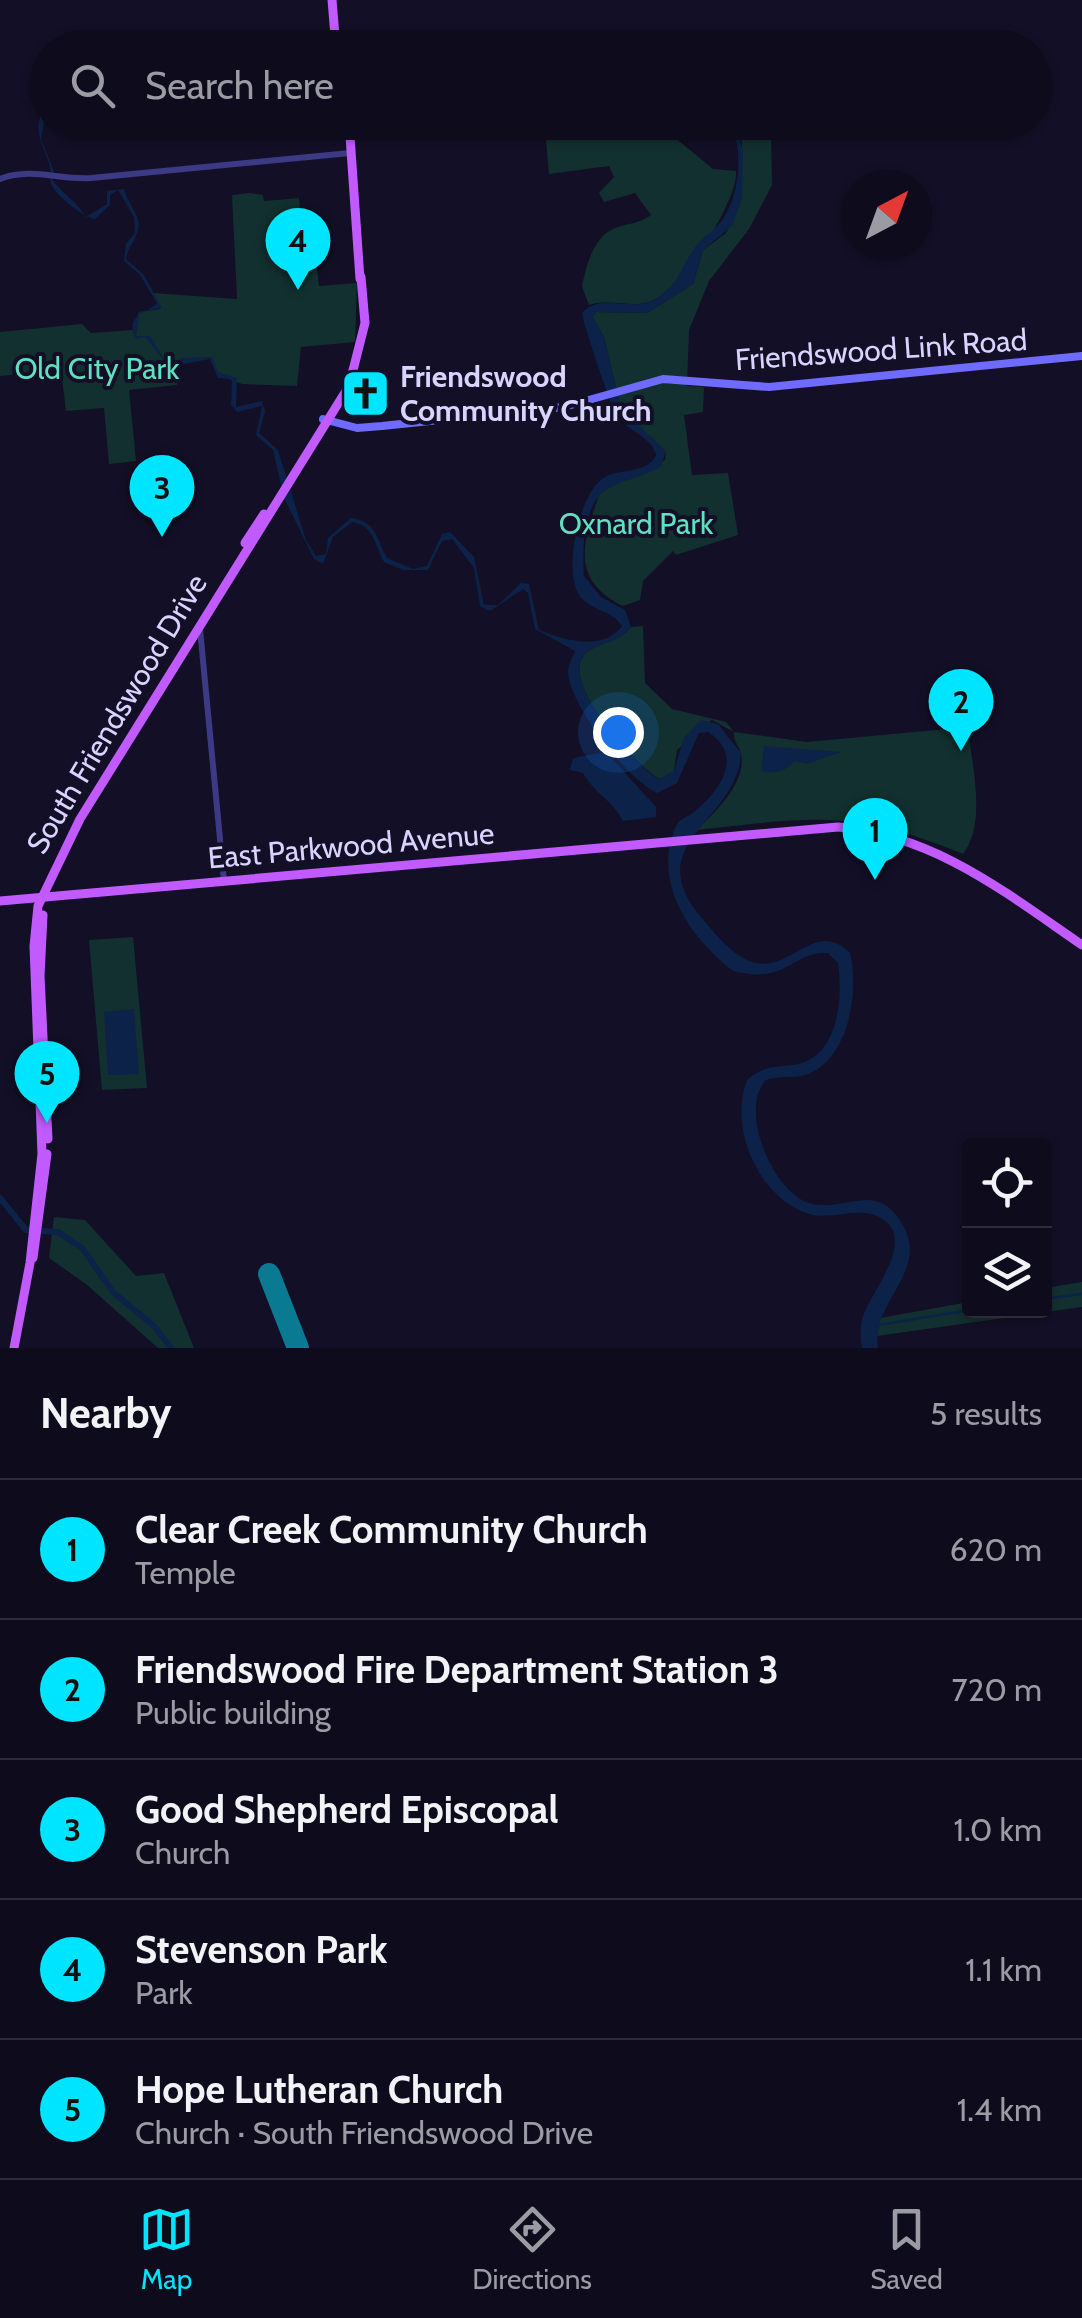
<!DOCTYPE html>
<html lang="en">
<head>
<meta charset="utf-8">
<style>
  :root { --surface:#0e0b1c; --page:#1c1929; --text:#f1f3f6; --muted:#9b9ba3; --line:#2e2b3b; --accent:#00e5ff }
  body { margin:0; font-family:Cabin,sans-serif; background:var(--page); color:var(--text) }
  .controls { position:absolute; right:30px; bottom:30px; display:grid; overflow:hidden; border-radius:10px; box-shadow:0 2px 8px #0004 }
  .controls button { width:90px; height:90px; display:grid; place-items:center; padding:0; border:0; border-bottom:2px solid var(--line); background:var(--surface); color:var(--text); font:50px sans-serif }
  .compass { position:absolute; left:842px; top:170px; width:90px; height:90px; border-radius:50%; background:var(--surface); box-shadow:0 2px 8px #0004; rotate:41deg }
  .you { position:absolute; left:618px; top:732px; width:35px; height:35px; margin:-25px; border:8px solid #fff; border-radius:50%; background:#1a73e8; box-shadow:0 0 0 15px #1a73e833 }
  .badge { display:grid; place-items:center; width:65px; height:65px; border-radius:50%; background:var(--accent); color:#111; font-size:32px; font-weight:700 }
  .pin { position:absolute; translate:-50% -82px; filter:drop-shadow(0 2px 5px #0008) }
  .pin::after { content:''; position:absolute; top:52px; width:35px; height:30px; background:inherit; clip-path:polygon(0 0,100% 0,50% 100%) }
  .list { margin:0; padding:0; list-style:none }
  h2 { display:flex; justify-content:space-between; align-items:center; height:130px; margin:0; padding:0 40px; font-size:42px }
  h2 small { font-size:32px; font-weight:400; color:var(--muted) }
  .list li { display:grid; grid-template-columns:65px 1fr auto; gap:30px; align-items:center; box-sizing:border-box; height:140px; padding:0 40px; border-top:2px solid var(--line) }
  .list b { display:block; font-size:38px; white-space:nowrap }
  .list p { margin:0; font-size:32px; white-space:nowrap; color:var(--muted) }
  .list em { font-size:32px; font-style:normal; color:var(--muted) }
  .icon { flex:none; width:55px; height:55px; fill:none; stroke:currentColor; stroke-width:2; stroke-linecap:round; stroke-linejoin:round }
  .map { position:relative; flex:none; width:1082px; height:1348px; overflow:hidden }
  .search { position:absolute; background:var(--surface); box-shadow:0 2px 8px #0004; left:30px; right:30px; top:30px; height:110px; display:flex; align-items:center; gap:25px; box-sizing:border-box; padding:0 35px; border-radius:55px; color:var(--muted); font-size:38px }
  .sheet { height:830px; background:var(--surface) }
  nav { display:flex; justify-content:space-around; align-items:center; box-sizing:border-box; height:140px; border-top:2px solid var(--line); background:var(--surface); font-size:28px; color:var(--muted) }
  nav a { display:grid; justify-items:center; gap:5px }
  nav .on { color:var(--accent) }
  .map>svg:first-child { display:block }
</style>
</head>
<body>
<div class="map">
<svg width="1082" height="1348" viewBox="0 0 1082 1348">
  <rect width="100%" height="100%" fill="#130f26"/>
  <g fill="#12302f">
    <path d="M 626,123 L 657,123 L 713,169 L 736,171 C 739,200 680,290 652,301 C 632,309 609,298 589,305 L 582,286 C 586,267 593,238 613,229 C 627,223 639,224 651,215 L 635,193 L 604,202 L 599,193 L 614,177 L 609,166 L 549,174 L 546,140 L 548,136 L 621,135 Z"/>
    <path d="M 736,123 L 792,123 L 796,131 L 771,133 L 772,185 L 749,229 L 709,281 L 689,330 L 687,386 L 704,387 L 703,412 L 684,415 L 692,475 L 728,473 L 738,535 L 676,555 L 673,551 L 643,581 L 640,600 L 623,606 C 569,579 583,542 600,492 L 665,460 L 666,452 L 621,409 L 604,337 L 592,317 L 596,312 L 647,313 L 693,284 L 703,250 L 726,233 L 739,207 L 742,142 Z"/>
    <polygon points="250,193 263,195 264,201 299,198 303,251 315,250 319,286 357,283 355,342 301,347 297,386 242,384 219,375 210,357 175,365 177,385 129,390 136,461 109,464 104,408 66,411 61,370 0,376 0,332 82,324 91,333 133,330 139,312 160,309 153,293 237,299 232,195"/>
    <path d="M 643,626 L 645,683 L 672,709 L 726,722 L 734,732 L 807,742 L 968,727 C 972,768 987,823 963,854 C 853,809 812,817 697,830 C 714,813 747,783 741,754 C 739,744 733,742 734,732 L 712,720 L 677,750 L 674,771 L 660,779 C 636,767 558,681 585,654 C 598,641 619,644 631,627 Z"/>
    <polygon points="133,937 147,1088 102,1090 89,940"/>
    <polygon points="54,1217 85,1220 136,1276 164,1273 194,1348 158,1348 86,1284 49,1258"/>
    <polygon points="1082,1282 1082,1307 877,1336 880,1318 969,1302 970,1310 1044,1310 1045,1288"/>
  </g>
  <g fill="#0c2248">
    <path d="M 47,104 L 41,139 L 54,171 L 52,179 C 62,194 77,201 86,217 L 107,204 L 107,191 L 124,189 C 127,201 135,209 138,220 C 142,234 128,245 126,259 L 144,275 L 162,308 L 140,312 L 136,336 L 150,336 L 165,361 L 171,364 L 182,358 L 213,357 L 218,372 L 237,378 L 236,407 L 262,401 L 265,411 L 259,433 L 278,450 L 306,540 L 316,556 L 326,554 L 328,538 L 351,518 C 377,521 377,540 387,558 L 413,569 L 427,566 L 442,534 L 450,532 L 474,557 L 484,605 L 498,605 L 521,583 L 529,584 L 539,630 C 564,640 603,652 622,626 C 612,610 589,610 579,595 C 563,569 579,496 602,479 C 618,467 648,475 656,455 C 652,437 629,432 618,417 C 612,411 583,323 582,313 C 600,292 631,312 654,300 C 678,288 681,265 696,246 C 703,236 717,229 723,219 C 740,193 744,150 730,123 L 736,123 L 743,152 L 742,199 L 732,226 L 703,250 L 693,284 L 647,313 L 596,312 L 593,317 L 604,337 L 621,408 L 666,452 L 660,467 C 644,477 625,479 609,488 C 583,501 582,551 584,576 L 601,597 L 625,610 L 631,627 C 619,644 598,641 585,654 C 558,681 636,767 659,779 L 674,771 L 684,737 L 701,720 L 718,724 L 741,753 C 738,821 639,842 700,916 C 714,932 731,955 752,962 C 791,974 815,917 850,953 C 860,992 848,1062 805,1075 C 791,1079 780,1075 766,1080 C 738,1110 773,1192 809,1203 C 846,1214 877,1177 904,1227 C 928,1273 870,1303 878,1348 L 862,1348 C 860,1337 860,1327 863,1316 C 872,1289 925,1231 871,1214 C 850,1209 829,1220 809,1214 C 759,1199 728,1128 747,1080 C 765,1064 778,1068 798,1064 C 839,1055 843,996 838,963 L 828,953 C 791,951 789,985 733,971 C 690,938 651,882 676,826 C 679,819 688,817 694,812 C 720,791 745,756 708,732 L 699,733 L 677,783 L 657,793 C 627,779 571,707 568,673 C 568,665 572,659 575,651 L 535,629 L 528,593 L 523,589 L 490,611 L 480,606 L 474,568 L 452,539 L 442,541 L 428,570 L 403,570 L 384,562 C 375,546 374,525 352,522 L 333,537 L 323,564 L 314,559 L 284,498 L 273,450 L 256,435 L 262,406 L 237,412 L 231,405 L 232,379 L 218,378 L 210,359 L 169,367 L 145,337 L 135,339 C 125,314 146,315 157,303 L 140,275 L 124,261 L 126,244 L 135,233 L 134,217 L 118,190 L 110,195 L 110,205 L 95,219 C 83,217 59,198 52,186 C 48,178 52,171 49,163 C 41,141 31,126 47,104 Z"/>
    <path d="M 764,746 L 841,752 L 807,764 L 795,761 C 783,772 777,774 761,771 Z"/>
    <path d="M 606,752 L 656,807 L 656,817 L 623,821 C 612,800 595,794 583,773 L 570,770 L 573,758 Z"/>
    <polygon points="134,1009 139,1074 108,1075 104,1012"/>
  </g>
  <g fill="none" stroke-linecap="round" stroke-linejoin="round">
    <g stroke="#0c2248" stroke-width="2.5">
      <polyline points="1044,1299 1082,1294"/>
      <polyline points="878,1325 970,1310"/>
    </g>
    <polyline stroke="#0c2248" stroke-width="6" points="0,1198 26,1230 58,1232 83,1249 113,1292 155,1327 171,1348"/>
    <polyline stroke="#0a7a92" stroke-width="22" points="269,1274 298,1348"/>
    <g stroke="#3d3a85" stroke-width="6">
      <path d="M 0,179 C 32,167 58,180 91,178 L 350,153"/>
      <polyline points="200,629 224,881"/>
    </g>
    <polyline stroke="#6f6bff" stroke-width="8" points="323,419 357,428 382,426 564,407 663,379 769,387 1082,356"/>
    <g stroke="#c25bff" stroke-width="9">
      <polyline points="332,0 336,48"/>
      <polyline points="349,122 360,279"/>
      <polyline points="245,543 264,514"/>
      <path d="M 0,901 L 838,827 C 934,835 1005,892 1082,945"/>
      <polyline points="43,915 40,976 48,1139"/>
      <polyline points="33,1258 47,1154"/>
      <polyline points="14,1348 30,1263 42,1154 34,946 38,906 80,819 349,386 365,323 361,277"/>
    </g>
  </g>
  <defs>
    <symbol id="church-square" viewBox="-11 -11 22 22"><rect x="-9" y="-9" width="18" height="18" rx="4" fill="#00e5ff" stroke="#130f26"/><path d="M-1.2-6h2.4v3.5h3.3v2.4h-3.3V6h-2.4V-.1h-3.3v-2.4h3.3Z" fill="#111"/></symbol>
  </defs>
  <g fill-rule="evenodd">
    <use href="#church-square" x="338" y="366" width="55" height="55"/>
  </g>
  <g text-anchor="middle" stroke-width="8" stroke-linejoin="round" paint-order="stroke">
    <g font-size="30" fill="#d9d4ff" stroke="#130f26">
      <text transform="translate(881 350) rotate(-4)" y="10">Friendswood Link Road</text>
      <text transform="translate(117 714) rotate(-59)" y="10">South Friendswood Drive</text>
      <text transform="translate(351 846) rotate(-5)" y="10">East Parkwood Avenue</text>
    </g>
    <g font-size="30" fill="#5fe0c0" stroke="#130f26">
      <text x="97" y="379">Old City Park</text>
      <text x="636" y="534">Oxnard Park</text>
    </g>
    <g font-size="30" font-weight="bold" fill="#d9d4ff" stroke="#130f26" text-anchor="start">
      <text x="400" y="387">Friendswood<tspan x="400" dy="34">Community Church</tspan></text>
    </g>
  </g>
</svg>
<div class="controls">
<button><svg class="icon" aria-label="locate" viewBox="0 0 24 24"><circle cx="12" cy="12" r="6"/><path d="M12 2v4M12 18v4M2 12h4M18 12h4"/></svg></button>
<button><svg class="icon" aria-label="layers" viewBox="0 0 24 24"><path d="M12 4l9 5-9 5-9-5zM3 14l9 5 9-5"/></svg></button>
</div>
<svg class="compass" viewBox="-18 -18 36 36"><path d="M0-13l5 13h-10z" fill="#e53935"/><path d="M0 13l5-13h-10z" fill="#9b9ba3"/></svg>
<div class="you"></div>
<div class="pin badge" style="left:875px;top:880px">1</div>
<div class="pin badge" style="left:961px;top:751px">2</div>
<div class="pin badge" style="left:162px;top:537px">3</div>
<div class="pin badge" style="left:298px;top:290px">4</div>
<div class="pin badge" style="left:47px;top:1123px">5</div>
<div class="search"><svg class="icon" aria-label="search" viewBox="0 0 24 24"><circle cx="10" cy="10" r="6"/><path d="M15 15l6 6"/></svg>Search here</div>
</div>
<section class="sheet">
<h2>Nearby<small>5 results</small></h2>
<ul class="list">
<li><span class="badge">1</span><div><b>Clear Creek Community Church</b><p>Temple</p></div><em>620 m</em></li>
<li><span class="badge">2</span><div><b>Friendswood Fire Department Station 3</b><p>Public building</p></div><em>720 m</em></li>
<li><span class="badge">3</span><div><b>Good Shepherd Episcopal</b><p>Church</p></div><em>1.0 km</em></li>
<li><span class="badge">4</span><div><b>Stevenson Park</b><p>Park</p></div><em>1.1 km</em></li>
<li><span class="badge">5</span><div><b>Hope Lutheran Church</b><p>Church · South Friendswood Drive</p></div><em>1.4 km</em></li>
</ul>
</section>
<nav>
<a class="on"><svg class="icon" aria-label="map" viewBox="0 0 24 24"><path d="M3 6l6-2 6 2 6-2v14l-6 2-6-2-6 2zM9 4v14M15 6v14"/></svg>Map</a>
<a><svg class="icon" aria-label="directions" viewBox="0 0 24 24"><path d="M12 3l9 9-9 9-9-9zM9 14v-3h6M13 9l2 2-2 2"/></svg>Directions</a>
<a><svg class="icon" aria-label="saved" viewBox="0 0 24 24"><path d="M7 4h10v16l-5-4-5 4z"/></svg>Saved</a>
</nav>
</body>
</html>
